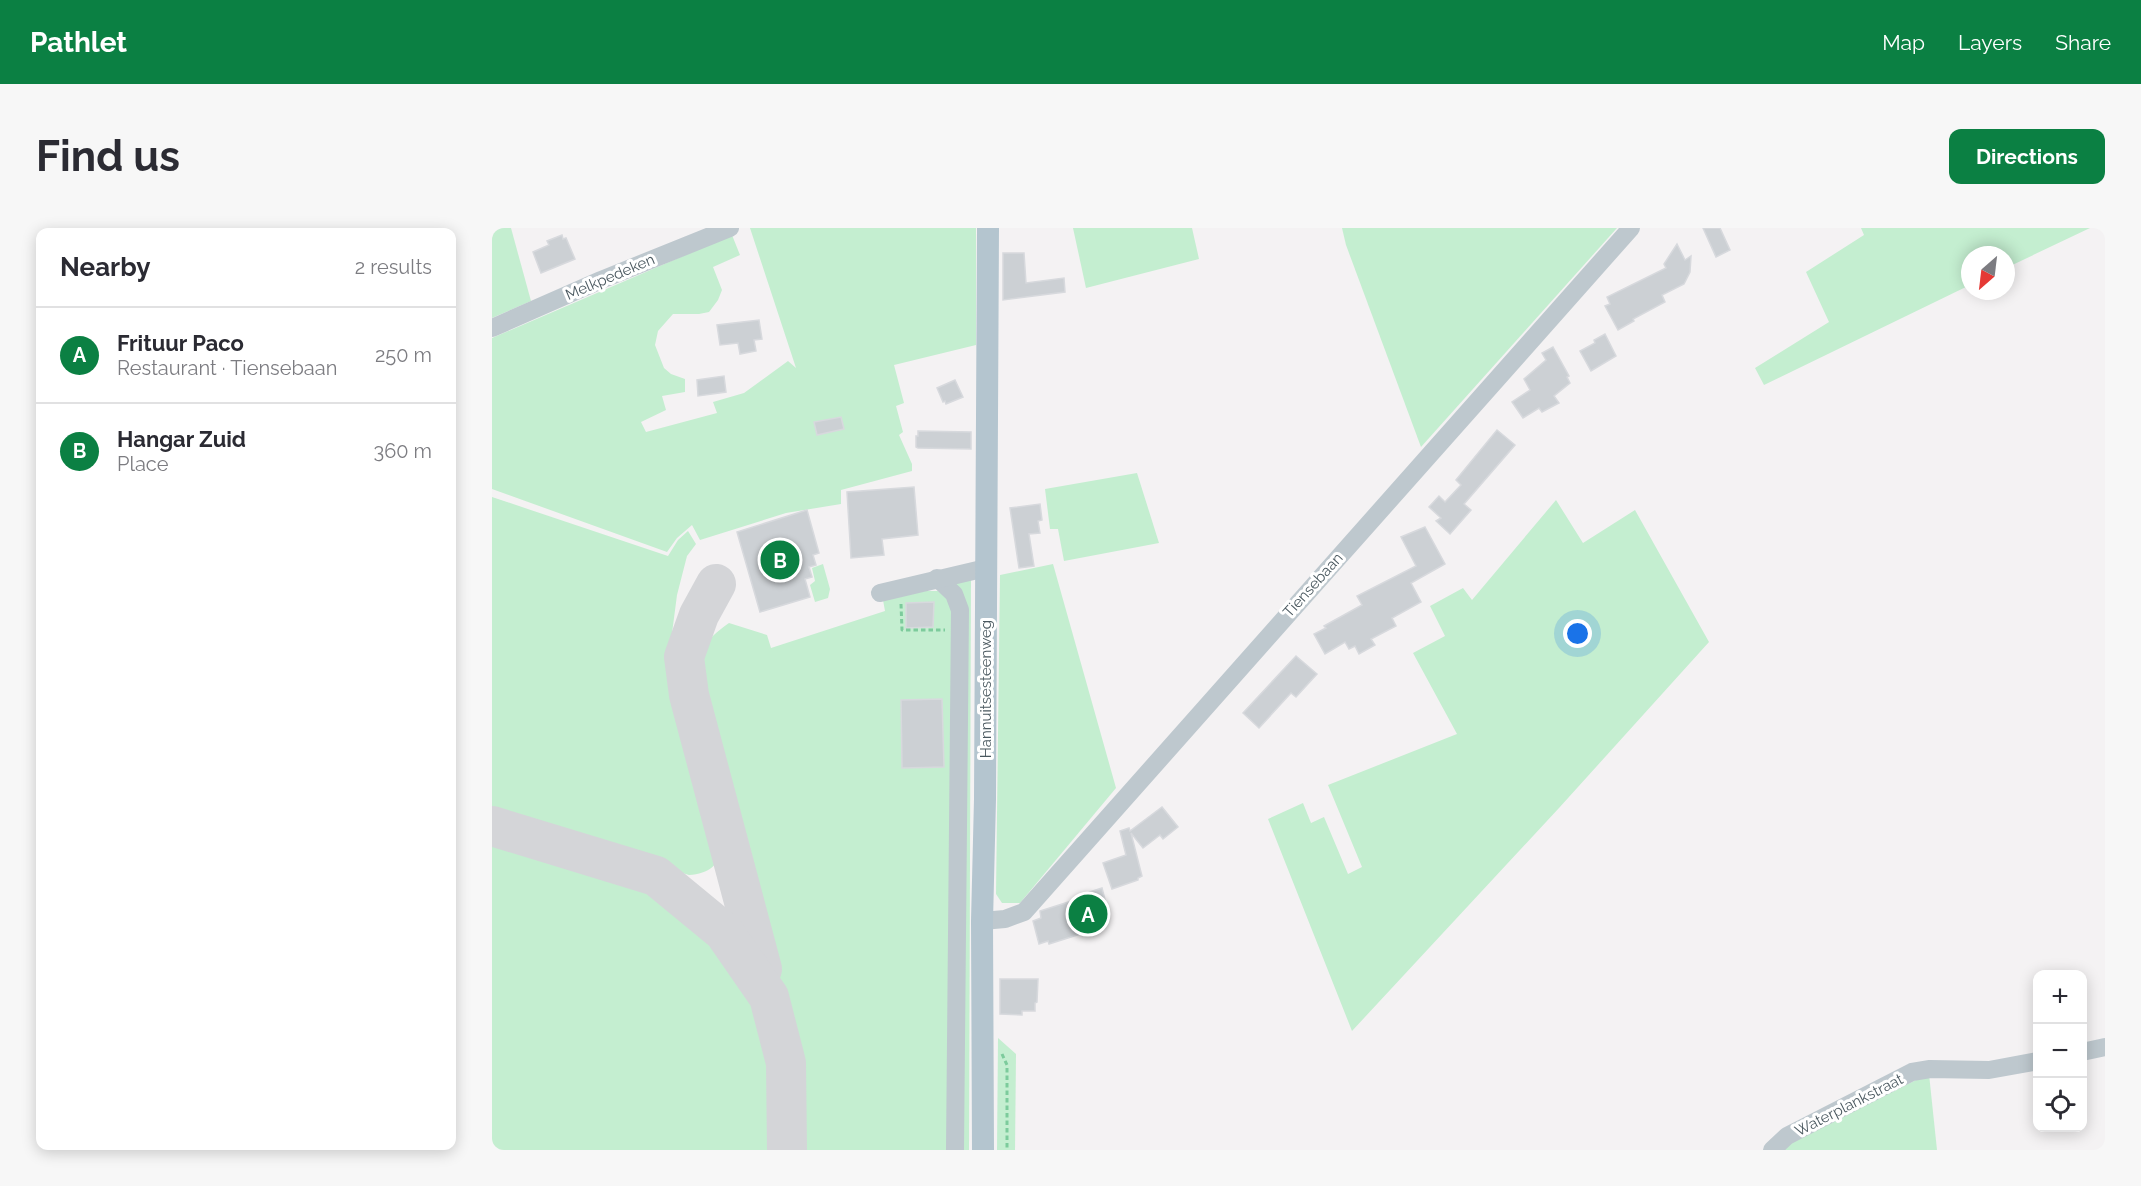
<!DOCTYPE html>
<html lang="en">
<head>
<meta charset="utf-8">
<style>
  :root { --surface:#fff; --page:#f7f7f7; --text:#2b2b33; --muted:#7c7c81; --line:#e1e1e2; --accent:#0b8043 }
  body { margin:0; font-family:Raleway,sans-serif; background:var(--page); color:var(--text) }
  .controls { position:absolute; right:18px; bottom:18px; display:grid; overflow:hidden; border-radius:12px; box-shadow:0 3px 15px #0003 }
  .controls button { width:54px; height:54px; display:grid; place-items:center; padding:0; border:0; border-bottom:2px solid var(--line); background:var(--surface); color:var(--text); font:30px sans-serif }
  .compass { position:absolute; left:1469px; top:18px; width:54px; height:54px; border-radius:50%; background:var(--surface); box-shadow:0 3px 15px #0003; rotate:208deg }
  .you { position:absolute; left:1086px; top:406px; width:21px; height:21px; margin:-15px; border:4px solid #fff; border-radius:50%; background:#1a73e8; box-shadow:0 0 0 9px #1a73e833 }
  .badge { display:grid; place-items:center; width:39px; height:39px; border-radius:50%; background:var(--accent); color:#fff; font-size:20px; font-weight:700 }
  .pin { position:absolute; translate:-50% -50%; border:3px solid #fff; box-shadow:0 2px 6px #0006 }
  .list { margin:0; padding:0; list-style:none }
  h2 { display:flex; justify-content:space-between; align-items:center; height:78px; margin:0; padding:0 24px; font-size:26px }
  h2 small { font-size:20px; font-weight:400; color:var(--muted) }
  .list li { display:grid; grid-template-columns:39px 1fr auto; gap:18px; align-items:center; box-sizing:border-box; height:96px; padding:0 24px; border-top:2px solid var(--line) }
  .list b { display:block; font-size:22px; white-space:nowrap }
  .list p { margin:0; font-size:20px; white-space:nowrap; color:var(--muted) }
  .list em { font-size:20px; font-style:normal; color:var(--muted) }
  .icon { flex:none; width:33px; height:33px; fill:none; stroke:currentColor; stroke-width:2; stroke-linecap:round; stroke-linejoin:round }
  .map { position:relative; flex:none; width:1613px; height:922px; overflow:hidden; border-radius:12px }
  header { display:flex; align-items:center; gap:36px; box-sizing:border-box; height:84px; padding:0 30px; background:var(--accent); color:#fff }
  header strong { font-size:28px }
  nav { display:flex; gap:33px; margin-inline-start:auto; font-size:21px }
  .intro { display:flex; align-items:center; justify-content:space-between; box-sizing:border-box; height:144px; padding:0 36px }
  h1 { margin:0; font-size:42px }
  .button { padding:15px 27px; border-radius:12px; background:var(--accent); color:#fff; font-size:21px; font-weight:700 }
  main { display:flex; gap:36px; padding:0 36px }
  aside { flex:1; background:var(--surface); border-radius:12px; box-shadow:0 3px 15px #0003 }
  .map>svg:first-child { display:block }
</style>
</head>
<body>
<header>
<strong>Pathlet</strong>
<nav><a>Map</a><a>Layers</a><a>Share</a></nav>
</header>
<div class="intro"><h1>Find us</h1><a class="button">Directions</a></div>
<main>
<aside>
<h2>Nearby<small>2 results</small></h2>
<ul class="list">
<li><span class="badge">A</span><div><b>Frituur Paco</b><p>Restaurant · Tiensebaan</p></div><em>250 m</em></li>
<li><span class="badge">B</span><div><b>Hangar Zuid</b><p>Place</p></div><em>360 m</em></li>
</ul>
</aside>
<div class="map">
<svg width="1613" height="922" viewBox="0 0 1613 922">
  <rect width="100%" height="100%" fill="#f4f2f3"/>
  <g fill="#c4eed0">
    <polygon points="0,0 19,0 39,73 0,90"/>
    <polygon points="258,0 484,0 484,117 402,137 412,175 404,178 411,204 407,207 420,236 420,243 349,262 349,276 294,285 208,312 200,297 185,310 175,324 0,261 0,110 240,7 248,27 221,39 230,62 226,72 217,84 207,86 181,86 166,103 163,117 172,140 179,146 193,151 193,164 170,168 174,182 149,194 154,204 225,185 221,174 252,165 296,133 304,140"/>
    <polygon points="581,0 700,0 707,31 594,60"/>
    <polygon points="850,0 1125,0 929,219 854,17"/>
    <polygon points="1369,0 1598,0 1514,40 1514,27 1478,27 1478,57 1272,157 1263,140 1337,94 1314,44 1372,7"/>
    <polygon points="645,245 667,315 572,333 566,301 558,301 553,261"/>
    <path d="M 0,269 L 176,328 L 186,312 L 196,303 L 204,316 L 195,328 L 185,367 L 179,413 L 183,449 L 229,613 C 231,635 218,646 197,647 L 0,588 Z"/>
    <polygon points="1064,272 1091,315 1143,282 1217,414 1067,580 860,803 776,591 811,575 819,595 832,589 856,646 870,639 836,557 965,506 921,425 953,408 938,378 971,360 980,372"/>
    <polygon points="331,336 338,361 336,370 323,374 318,357 323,353 320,340"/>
    <polygon points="561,336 624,560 528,675 510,675 504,666 508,347"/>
    <polygon points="479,351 477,922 467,922 461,354"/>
    <path d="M 433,363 L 446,363 L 461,375 L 459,922 L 304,922 L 299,830 L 280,733 L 207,469 C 205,431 205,417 237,395 L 275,407 L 279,420 L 393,383 L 391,372 Z"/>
    <path d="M 0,607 L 151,653 C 204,689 257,745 275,808 C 281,828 281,847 282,867 C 283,886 286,905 279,922 L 0,922 Z"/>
    <polygon points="506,810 524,826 523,922 505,922"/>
    <polygon points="1437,846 1445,922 1286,922 1297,912"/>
  </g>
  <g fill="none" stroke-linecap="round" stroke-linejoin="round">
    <g stroke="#d4d5d8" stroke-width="40">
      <polyline points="224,356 207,387 192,429 197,467 270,741"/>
      <polyline points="0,598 164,648 232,704 277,769 294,835 295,922"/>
    </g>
  </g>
  <g fill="#ccd0d4" stroke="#d7d9dd" stroke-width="1.5">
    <polygon points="1211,0 1228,0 1238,22 1224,29"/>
    <polygon points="70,7 71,11 74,10 83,31 49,45 41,24 57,17 55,13"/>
    <polygon points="1185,16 1193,32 1199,28 1198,44 1192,56 1170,67 1173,74 1141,91 1142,93 1126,102 1113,78 1118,76 1115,69 1174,40 1172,36"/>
    <polygon points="511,25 532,25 534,55 572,50 573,64 511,72"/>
    <polygon points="267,92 270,111 262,112 264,123 248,126 246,115 228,117 225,97"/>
    <polygon points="1113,106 1124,128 1099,143 1088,123 1103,115 1102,112"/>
    <polygon points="1061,119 1077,148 1075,149 1078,155 1062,168 1067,175 1050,184 1047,180 1031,190 1020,174 1038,162 1032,151 1054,132 1050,125"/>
    <polygon points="232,148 234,164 206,168 205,152"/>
    <polygon points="463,152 471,169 454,176 453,173 451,174 445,160"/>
    <polygon points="349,189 352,201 325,207 322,194"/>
    <polygon points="1005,202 1023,217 972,276 979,282 958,306 944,293 949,290 937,279 947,268 953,274 969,257 964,252"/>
    <polygon points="426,203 479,204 479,221 426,220 424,219 424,208 426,208"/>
    <polygon points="422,259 426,307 390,311 392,327 359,330 355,264"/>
    <polygon points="548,276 550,292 546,293 548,305 537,306 542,338 527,340 518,280"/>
    <polygon points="315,282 327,325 321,327 324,337 317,339 320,349 313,351 318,369 268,384 245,304"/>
    <polygon points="933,299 953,336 919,355 929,374 900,390 904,398 879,411 883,417 867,426 863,418 857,421 853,414 833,426 822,406 834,400 832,398 870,377 865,368 924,338 909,309"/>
    <polygon points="442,374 441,399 414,400 414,375"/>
    <polygon points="804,428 825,446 804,469 799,465 767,500 751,485"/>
    <polygon points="450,471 452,539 410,540 409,472"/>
    <polygon points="670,579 686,599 671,611 668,607 651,620 639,605 650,648 646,650 646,652 620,661 611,635 634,627 628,603 637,600 638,603"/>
    <polygon points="610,660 616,683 596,689 598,703 557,716 556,713 547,716 541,693 549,690 548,683 589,670 588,667"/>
    <polygon points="508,751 546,751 545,774 543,775 543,783 530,783 530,787 508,786"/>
  </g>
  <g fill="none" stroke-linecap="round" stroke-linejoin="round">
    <g stroke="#7dcb9c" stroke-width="3" stroke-dasharray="4.5 3" stroke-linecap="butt">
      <polyline points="409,376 410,402 453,402"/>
      <polyline points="510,826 515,837 515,922"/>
    </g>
    <g stroke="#bec8ce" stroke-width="18">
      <polyline points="0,100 109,52 238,0"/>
      <polyline points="445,350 462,366 468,382 463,922"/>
      <polyline points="388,365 494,340"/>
      <polyline points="490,693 513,691 532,684 1139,0"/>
      <polyline points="1590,824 1613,819"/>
      <polyline points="1280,922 1295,908 1420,844 1438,841 1497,842 1546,833"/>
    </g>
    <polyline stroke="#b4c5cf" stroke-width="22" points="491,922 490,693 493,571 496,0"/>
  </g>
  <g text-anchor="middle" stroke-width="6" stroke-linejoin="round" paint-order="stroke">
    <g font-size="15" fill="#4a585f" stroke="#fff">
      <text transform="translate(118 49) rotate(-23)" y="5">Melkpedeken</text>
      <text transform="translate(821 357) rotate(-48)" y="5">Tiensebaan</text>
      <text transform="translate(494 461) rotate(-90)" y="5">Hannuitsesteenweg</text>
      <text transform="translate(1357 877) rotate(-27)" y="5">Waterplankstraat</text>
    </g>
  </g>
</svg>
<div class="controls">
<button>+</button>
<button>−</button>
<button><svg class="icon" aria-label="locate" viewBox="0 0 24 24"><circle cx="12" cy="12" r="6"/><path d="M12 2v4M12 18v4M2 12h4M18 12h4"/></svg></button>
</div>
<svg class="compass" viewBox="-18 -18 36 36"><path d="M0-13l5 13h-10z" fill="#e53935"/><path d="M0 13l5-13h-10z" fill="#7c7c81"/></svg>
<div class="you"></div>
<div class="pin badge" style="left:596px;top:686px">A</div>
<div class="pin badge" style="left:288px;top:332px">B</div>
</div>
</main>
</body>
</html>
